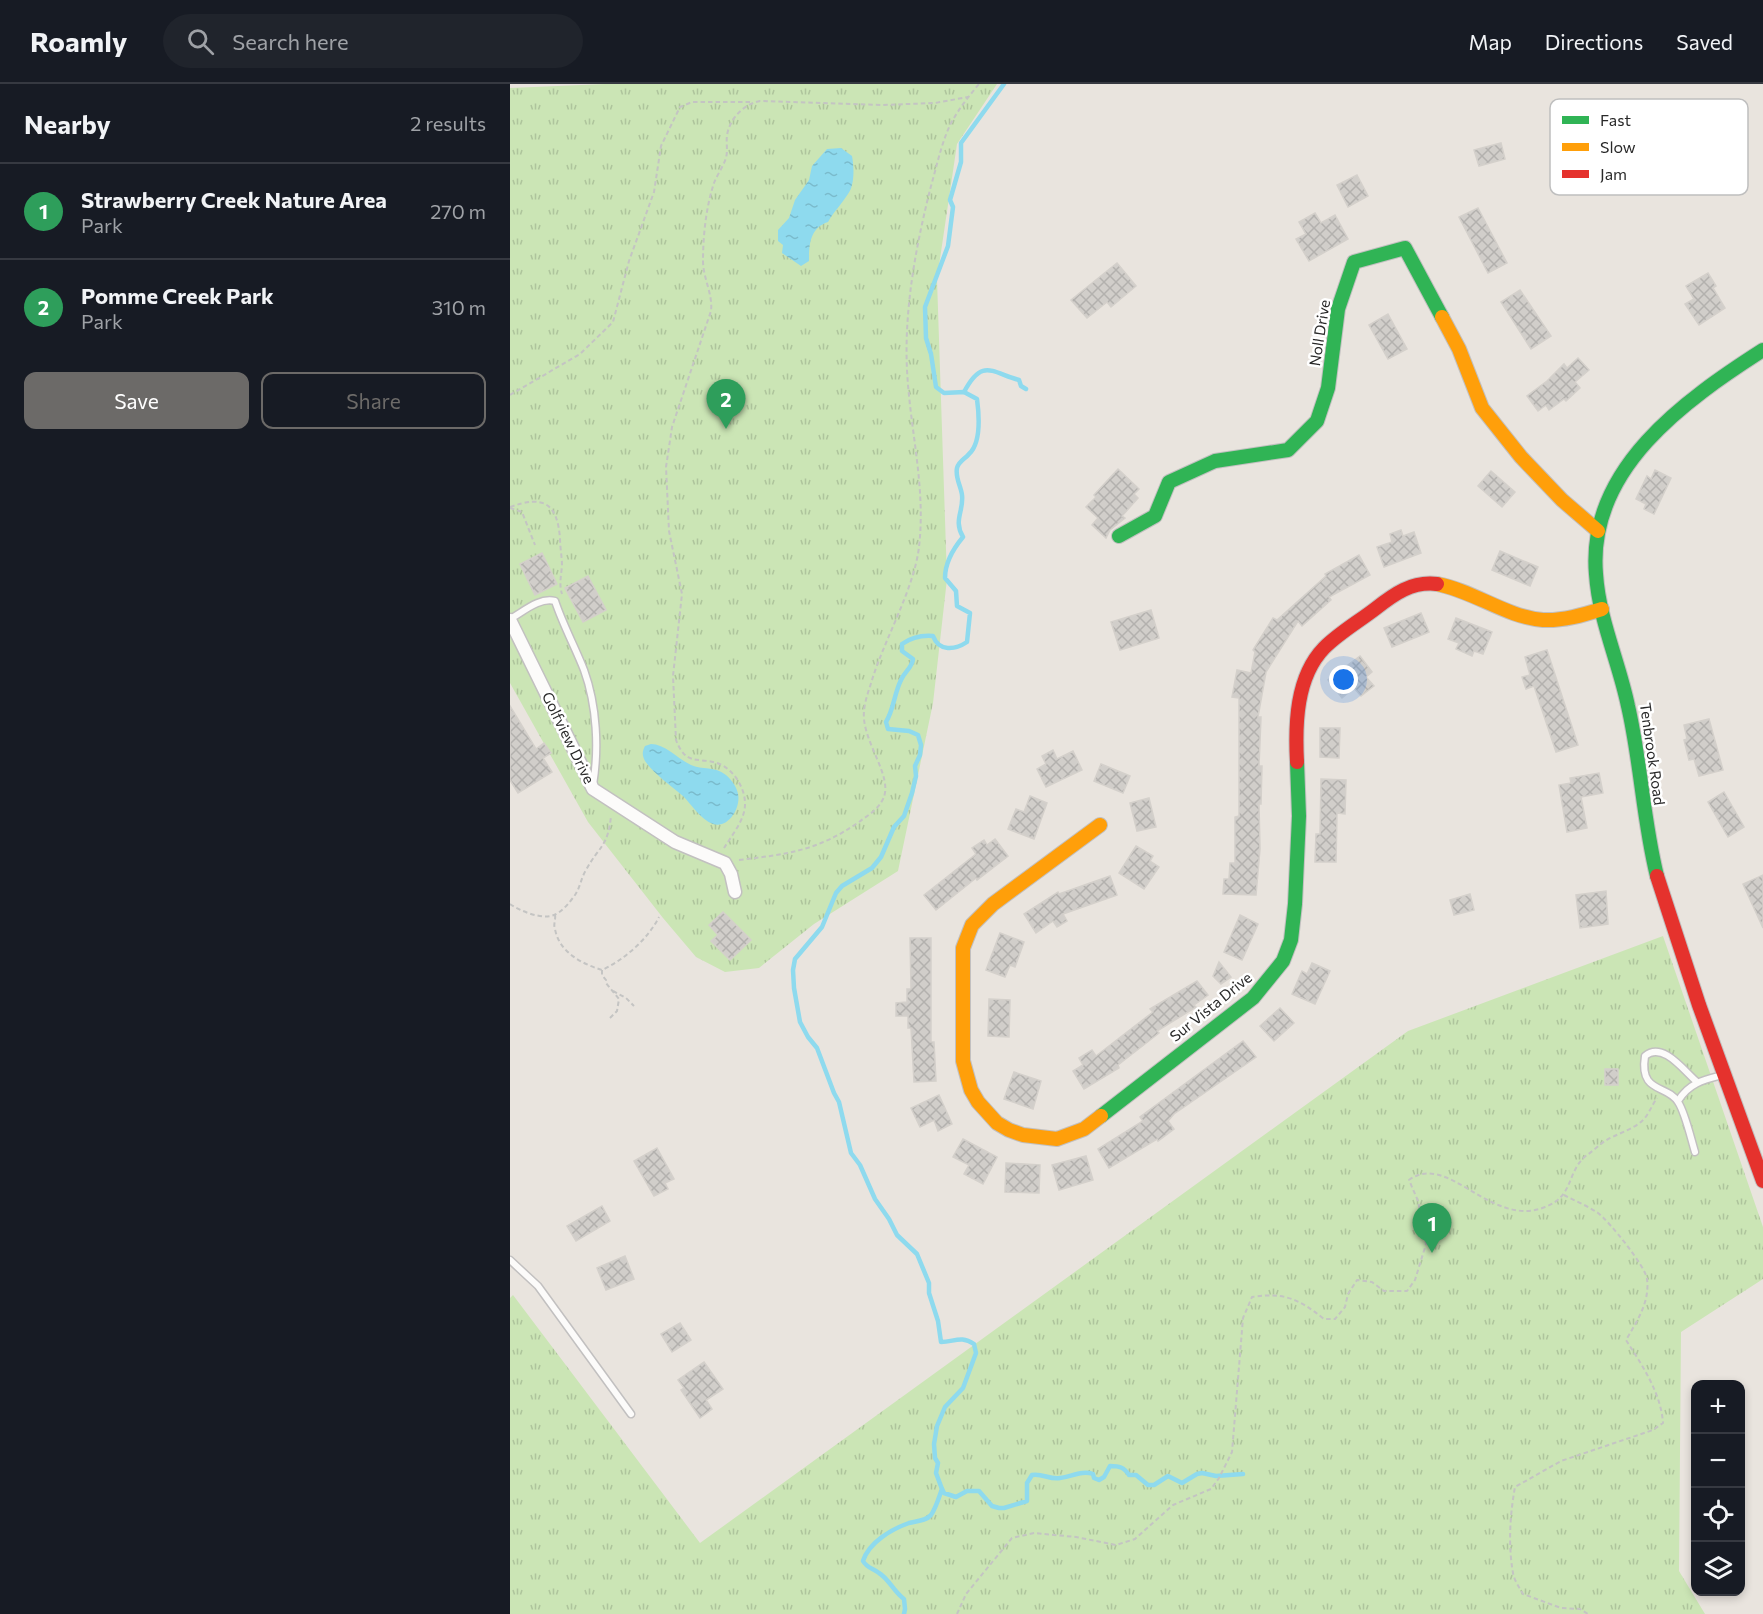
<!DOCTYPE html>
<html lang="en">
<head>
<meta charset="utf-8">
<style>
  :root { --surface:#171b24; --page:#20242c; --text:#f1f3f6; --muted:#9ea1a6; --line:#363941; --accent:#6c6a68 }
  body { margin:0; font-family:Commissioner,sans-serif; background:var(--page); color:var(--text) }
  .controls { position:absolute; right:18px; bottom:18px; display:grid; overflow:hidden; border-radius:12px; box-shadow:0 3px 9px #0003 }
  .controls button { width:54px; height:54px; display:grid; place-items:center; padding:0; border:0; border-bottom:2px solid var(--line); background:var(--surface); color:var(--text); font:30px sans-serif }
  .you { position:absolute; left:834px; top:596px; width:21px; height:21px; margin:-15px; border:4px solid #fff; border-radius:50%; background:#1a73e8; box-shadow:0 0 0 9px #1a73e833 }
  .badge { display:grid; place-items:center; width:39px; height:39px; border-radius:50%; background:var(--accent); color:#fff; font-size:20px; font-weight:700 }
  .pin { position:absolute; translate:-50% -50px; filter:drop-shadow(0 2px 3px #0008) }
  .pin::after { content:''; position:absolute; top:32px; width:21px; height:18px; background:inherit; clip-path:polygon(0 0,100% 0,50% 100%) }
  .list { margin:0; padding:0; list-style:none }
  h2 { display:flex; justify-content:space-between; align-items:center; height:78px; margin:0; padding:0 24px; font-size:26px }
  h2 small { font-size:20px; font-weight:400; color:var(--muted) }
  .list li { display:grid; grid-template-columns:39px 1fr auto; gap:18px; align-items:center; box-sizing:border-box; height:96px; padding:0 24px; border-top:2px solid var(--line) }
  .list b { display:block; font-size:22px; white-space:nowrap }
  .list p { margin:0; font-size:20px; white-space:nowrap; color:var(--muted) }
  .list em { font-size:20px; font-style:normal; color:var(--muted) }
  .actions { display:flex; gap:12px; padding:18px 24px }
  .actions a { flex:1; padding:14px 0; border:2px solid var(--accent); border-radius:12px; text-align:center; font-size:21px; color:var(--accent) }
  .actions .main { background:var(--accent); color:#fff }
  .icon { flex:none; width:33px; height:33px; fill:none; stroke:currentColor; stroke-width:2; stroke-linecap:round; stroke-linejoin:round }
  .map { position:relative; flex:none; width:1253px; height:1530px; overflow:hidden }
  header { display:flex; align-items:center; gap:36px; box-sizing:border-box; height:84px; padding:0 30px; background:var(--surface); border-bottom:2px solid var(--line) }
  header strong { font-size:28px }
  nav { display:flex; gap:33px; margin-inline-start:auto; font-size:21px }
  .search { width:420px; height:54px; background:var(--page); display:flex; align-items:center; gap:15px; box-sizing:border-box; padding:0 21px; border-radius:33px; color:var(--muted); font-size:22px }
  main { display:flex }
  aside { flex:1; background:var(--surface) }
  .map>svg:first-child { display:block }
</style>
</head>
<body>
<header>
<strong>Roamly</strong>
<div class="search"><svg class="icon" aria-label="search" viewBox="0 0 24 24"><circle cx="10" cy="10" r="6"/><path d="M15 15l6 6"/></svg>Search here</div>
<nav><a>Map</a><a>Directions</a><a>Saved</a></nav>
</header>
<main>
<aside>
<h2>Nearby<small>2 results</small></h2>
<ul class="list">
<li><span class="badge" style="background:#2e9e5b">1</span><div><b>Strawberry Creek Nature Area</b><p>Park</p></div><em>270 m</em></li>
<li><span class="badge" style="background:#2e9e5b">2</span><div><b>Pomme Creek Park</b><p>Park</p></div><em>310 m</em></li>
</ul>
<div class="actions"><a class="main">Save</a><a>Share</a></div>
</aside>
<div class="map">
<svg width="1253" height="1530" viewBox="0 0 1253 1530">
  <defs>
    <pattern id="park-tufts" width="24" height="20" patternUnits="userSpaceOnUse" patternTransform="scale(1.5)"><rect width="24" height="20" fill="#cbe5b5"/><path d="M3 7l-1-3M5 7V3M7 7l1-3M15 17l-1-3M17 17v-4M19 17l1-3" fill="none" stroke="#aec49c"/></pattern>
    <pattern id="water-ripples" width="26" height="14" patternUnits="userSpaceOnUse" patternTransform="scale(1.5)"><rect width="26" height="14" fill="#8edaee"/><path d="M2 4q2-2 4 0t4 0M15 11q2-2 4 0t4 0" fill="none" stroke="#7abbcc"/></pattern>
    <pattern id="building-cross-hatch" width="8" height="8" patternUnits="userSpaceOnUse" patternTransform="scale(1.5)"><rect width="8" height="8" fill="#d1ceca"/><path d="M0 0l8 8M0 8l8-8" fill="none" stroke="#b3b1ae"/></pattern>
  </defs>
  <rect width="100%" height="100%" fill="#e9e4de"/>
  <g fill="url(#park-tufts)">
    <polygon points="95,0 487,0 447,60 427,195 437,495 423,619 388,787 304,840 249,884 215,888 186,873 153,834 78,738 0,599 0,4"/>
    <polygon points="1153,852 1253,1143 1253,1195 1171,1248 1169,1487 1195,1530 0,1530 0,1214 3,1211 190,1459 898,947"/>
  </g>
  <g fill="url(#water-ripples)">
    <path d="M 331,64 L 342,72 C 344,82 345,101 338,110 C 331,121 325,126 318,138 C 300,144 299,160 299,177 L 291,182 L 272,169 L 273,161 L 268,157 L 268,146 L 279,134 L 285,116 L 299,96 L 302,82 L 317,65 Z"/>
    <path d="M 141,660 C 155,660 168,675 181,681 C 192,686 205,682 216,691 C 221,695 227,703 228,710 C 231,723 219,745 203,740 C 191,736 181,720 173,712 C 160,701 145,691 135,677 C 132,671 132,668 135,662 Z"/>
  </g>
  <g fill="none" stroke-linecap="round" stroke-linejoin="round">
    <g stroke="#8edaee" stroke-width="4.5">
      <path d="M 454,308 C 472,274 481,288 509,296 L 511,302 L 516,305"/>
      <path d="M 432,1405 L 434,1409 L 446,1413 L 457,1407 L 469,1407 L 482,1422 L 489,1424 L 494,1424 L 517,1417 L 517,1399 L 522,1391 C 532,1389 540,1396 550,1394 C 561,1393 572,1386 583,1390 L 584,1394 L 589,1396 L 594,1393 L 600,1382 C 609,1382 614,1383 619,1391 L 626,1391 L 638,1401 L 644,1401 L 658,1392 L 672,1399 L 687,1390 L 692,1389 L 706,1392 L 733,1390"/>
      <path d="M 394,1530 L 395,1525 L 394,1515 C 384,1508 379,1495 369,1489 C 362,1484 357,1484 353,1477 C 359,1458 382,1445 399,1439 C 407,1437 416,1437 421,1431 C 426,1424 429,1413 432,1405 L 426,1389 L 428,1379 L 425,1374 L 424,1360 L 427,1342 L 435,1323 L 453,1304 L 466,1269 L 464,1260 C 451,1251 444,1258 431,1258 L 428,1237 L 419,1209 L 419,1199 L 407,1170 L 387,1151 L 379,1135 L 365,1115 L 350,1081 L 341,1069 L 329,1018 L 324,1009 L 307,964 L 298,953 L 290,938 L 284,904 L 283,886 L 285,875 L 312,843 L 326,809 L 332,802 L 362,784 L 371,773 L 384,743 L 394,732 L 402,709 L 406,692 L 405,682 L 410,671 L 411,661 L 408,651 L 399,647 L 378,645 L 376,638 C 384,625 384,610 391,596 C 395,587 402,584 403,575 L 392,567 L 392,560 C 402,553 411,551 423,552 C 429,568 445,566 457,558 L 460,529 L 447,522 L 446,507 L 435,494 C 435,478 443,465 453,453 C 443,436 454,427 452,411 C 451,402 445,394 447,384 C 449,377 455,375 459,370 C 472,358 469,330 467,315 L 454,308 L 434,309 L 426,303 L 421,270 L 416,254 L 415,223 L 438,162 L 443,123 L 440,116 L 451,78 L 451,59 L 494,0"/>
    </g>
  </g>
  <g fill="url(#building-cross-hatch)" stroke="#d4d0cb" stroke-width="1.5">
    <polygon points="991,59 995,75 969,82 964,66"/>
    <polygon points="847,91 858,112 838,123 827,101"/>
    <polygon points="968,124 997,179 978,189 949,133"/>
    <polygon points="805,129 811,139 825,131 838,155 799,177 786,155 796,150 789,138"/>
    <polygon points="607,179 626,202 601,223 597,218 577,234 561,216"/>
    <polygon points="1198,189 1206,202 1203,204 1215,224 1189,241 1175,220 1184,215 1176,202"/>
    <polygon points="1010,206 1041,252 1021,265 991,218"/>
    <polygon points="878,230 897,265 878,275 859,241"/>
    <polygon points="1068,274 1079,286 1065,298 1070,304 1056,317 1054,315 1039,326 1036,321 1028,327 1017,312 1037,297 1054,280 1057,284"/>
    <polygon points="608,385 629,405 624,410 628,414 612,432 615,434 600,446 596,454 582,441 588,434 576,423 586,413 584,411"/>
    <polygon points="1145,386 1161,394 1144,430 1134,425 1136,420 1126,415 1137,392 1141,395"/>
    <polygon points="981,387 1005,408 992,423 968,402"/>
    <polygon points="891,446 893,452 904,448 911,469 874,483 867,463 882,458 880,450"/>
    <polygon points="990,467 1028,483 1020,502 982,486"/>
    <polygon points="32,469 47,500 25,511 10,480"/>
    <polygon points="849,471 860,491 819,513 821,516 792,542 788,537 756,588 748,633 751,633 749,682 752,682 751,720 749,720 750,765 746,811 713,810 714,795 719,795 720,779 725,779 725,733 729,732 729,614 722,613 727,586 741,589 745,568 743,566 763,534 767,536 816,492 815,490"/>
    <polygon points="78,492 96,526 73,538 55,504"/>
    <polygon points="641,526 649,554 610,566 601,538"/>
    <polygon points="911,529 919,548 882,563 874,544"/>
    <polygon points="946,534 982,548 973,570 964,567 962,572 946,565 949,559 938,555"/>
    <polygon points="1037,566 1068,661 1046,668 1024,602 1016,605 1012,593 1020,591 1015,573"/>
    <polygon points="850,572 862,588 856,593 864,602 851,612 844,604 832,614 818,596"/>
    <polygon points="0,622 26,665 34,659 41,669 33,674 42,688 8,709 0,696"/>
    <polygon points="1199,635 1213,686 1189,692 1184,675 1179,676 1174,656 1177,655 1174,641"/>
    <polygon points="810,644 830,644 829,674 810,673"/>
    <polygon points="543,666 547,675 563,667 572,686 536,703 527,685 536,680 532,672"/>
    <polygon points="591,680 620,692 613,709 584,697"/>
    <polygon points="1089,689 1093,709 1071,713 1077,744 1057,748 1049,701 1061,699 1060,694"/>
    <polygon points="811,695 836,696 835,730 827,729 826,778 805,778 806,750 810,750"/>
    <polygon points="1214,708 1234,743 1218,753 1198,718"/>
    <polygon points="520,712 537,719 524,755 498,745 506,725 514,728"/>
    <polygon points="639,714 646,743 627,747 620,719"/>
    <polygon points="485,755 498,772 467,796 466,794 426,826 414,811 466,770 462,764 474,756 477,761"/>
    <polygon points="626,762 643,772 640,777 649,783 634,805 609,789"/>
    <polygon points="1253,791 1253,844 1233,800"/>
    <polygon points="600,792 607,811 553,830 557,837 547,843 543,837 526,849 514,830 548,808 549,810"/>
    <polygon points="1096,807 1098,840 1070,844 1066,811"/>
    <polygon points="960,810 964,826 944,831 940,816"/>
    <polygon points="213,828 241,856 220,876 201,857 208,851 199,841"/>
    <polygon points="730,831 748,840 732,876 714,868"/>
    <polygon points="490,849 514,858 505,883 500,881 495,893 476,886"/>
    <polygon points="400,854 421,854 421,958 424,958 426,997 404,998 401,944 398,944 398,932 386,932 386,919 397,918 397,905 401,905"/>
    <polygon points="709,878 721,893 711,900 703,892"/>
    <polygon points="802,879 820,887 805,920 782,910 792,887 797,890"/>
    <polygon points="687,897 698,911 684,921 686,923 647,947 649,949 608,981 609,984 574,1005 563,987 573,981 569,974 582,966 586,972 643,928 640,925"/>
    <polygon points="479,915 500,916 499,953 478,952"/>
    <polygon points="770,924 784,939 764,957 750,942"/>
    <polygon points="733,957 746,973 664,1030 658,1037 664,1045 648,1057 647,1055 599,1084 588,1065 633,1037 630,1033"/>
    <rect x="1095" y="985" width="13" height="16"/>
    <polygon points="504,988 531,997 523,1025 494,1015"/>
    <polygon points="429,1011 442,1040 428,1047 424,1036 410,1043 401,1024"/>
    <polygon points="453,1055 487,1073 473,1100 454,1090 459,1081 443,1073"/>
    <polygon points="147,1064 164,1095 155,1099 158,1105 144,1112 124,1077"/>
    <polygon points="576,1072 583,1096 549,1106 542,1081"/>
    <polygon points="496,1079 530,1081 529,1109 495,1108"/>
    <polygon points="92,1122 100,1137 66,1157 57,1142"/>
    <polygon points="115,1172 124,1195 96,1206 87,1184"/>
    <polygon points="170,1239 181,1256 162,1268 151,1250"/>
    <polygon points="194,1278 213,1305 196,1316 202,1325 190,1334 171,1306 174,1304 168,1296"/>
  </g>
  <g fill="none" stroke-linecap="round" stroke-linejoin="round">
    <defs>
      <g id="lane">
        <path d="M 0,535 C 13,528 29,513 45,517 C 53,541 65,563 74,586 C 87,622 89,665 83,701"/>
        <path d="M 1168,1017 C 1179,999 1193,996 1213,991"/>
        <path d="M 1185,1068 C 1181,1055 1175,1028 1168,1018 C 1157,1000 1129,1010 1135,972 C 1153,957 1174,987 1187,998"/>
        <polyline points="0,1176 28,1202 121,1330"/>
      </g>
      <polyline id="street" points="0,536 83,705 165,758 215,779 221,790 225,808"/>
      <g id="fast">
        <polyline points="609,452 645,432 659,398 705,377 778,366 807,337 818,304 828,225 844,178 895,164 932,233"/>
        <path d="M 1147,792 C 1133,736 1131,678 1118,622 C 1109,578 1089,536 1086,490 C 1077,385 1175,316 1253,266"/>
        <polyline points="591,1032 743,914 773,877 781,856 785,820 789,732 787,678"/>
      </g>
      <g id="slow">
        <polyline points="932,233 949,265 972,324 1011,373 1052,416 1088,447"/>
        <path d="M 927,500 C 964,507 996,533 1033,536 C 1053,537 1073,531 1092,525"/>
        <polyline points="590,741 483,820 462,841 453,864 453,977 461,1006 468,1018 487,1039 499,1046 513,1051 547,1055 574,1045 591,1032"/>
      </g>
      <g id="jam">
        <path d="M 787,678 C 785,640 786,593 814,564 C 829,549 848,538 865,525 C 884,510 902,497 927,500"/>
        <polyline points="1147,792 1189,921 1253,1097"/>
      </g>
    </defs>
    <use href="#lane" stroke="#c2c0c0" stroke-width="9"/>
    <use href="#street" stroke="#c2c0c0" stroke-width="15"/>
    <use href="#fast" stroke="#c2c0c0" stroke-width="16"/>
    <use href="#slow" stroke="#c2c0c0" stroke-width="16"/>
    <use href="#jam" stroke="#c2c0c0" stroke-width="16"/>
    <g stroke="#c4c4c3" stroke-width="2" stroke-dasharray="4.5 3" stroke-linecap="butt">
      <polyline points="0,311 70,270 103,238 119,177 144,108 151,62 170,23 182,18 242,18"/>
      <path d="M 0,423 C 34,411 47,419 50,454 C 50,463 52,473 52,482 C 51,492 49,501 52,510"/>
      <polyline points="0,424 12,428 25,461"/>
      <path d="M 214,764 C 221,753 231,740 234,728 C 239,709 225,685 207,679 C 187,673 176,682 166,656 L 163,592 L 172,510 L 159,447 L 156,383 L 162,343 L 201,227 C 203,210 193,194 193,177 C 193,152 196,123 204,99 C 207,91 213,83 216,74 C 218,66 216,59 217,51 C 220,34 234,20 250,17 L 372,21 L 425,19 L 458,13"/>
      <path d="M 229,776 C 278,770 307,767 349,738 C 357,732 367,726 372,717 C 386,694 351,658 354,627 C 355,616 359,606 362,596 C 375,554 404,505 409,463 C 416,403 400,346 397,286 C 394,225 406,161 421,102 C 427,81 431,61 440,41 C 448,26 458,13 469,0"/>
      <path d="M 0,820 C 10,827 32,836 44,831 C 52,828 60,818 65,811 C 70,804 71,794 76,786 C 89,762 98,763 101,732"/>
      <path d="M 45,831 C 46,836 43,840 45,845 C 49,868 72,880 92,886"/>
      <polyline points="103,907 116,914 124,922"/>
      <path d="M 100,934 L 107,927 L 109,915 L 96,899 L 96,896 L 92,891 L 92,886 C 114,876 138,855 149,833"/>
      <path d="M 1054,1111 C 1065,1117 1078,1122 1088,1129 C 1099,1137 1136,1183 1137,1195 C 1140,1218 1127,1237 1116,1256 C 1132,1281 1151,1309 1153,1339 L 1143,1346 L 1051,1377 L 1005,1403 C 1000,1430 998,1461 1003,1489 C 1004,1496 1009,1503 1013,1510 L 1051,1524 L 1070,1525 L 1078,1530"/>
      <path d="M 447,1530 L 456,1510 L 502,1454 L 524,1449 L 566,1453 L 606,1461 L 625,1455 L 663,1421 L 701,1405 L 709,1394 L 722,1368 L 733,1234 L 742,1213 C 774,1208 789,1215 814,1235 L 825,1235 L 835,1223 L 838,1210 L 847,1196 L 862,1198 L 874,1207 L 897,1207 L 905,1196 L 916,1160 L 908,1117 L 899,1096 C 938,1067 981,1145 1035,1123 C 1065,1112 1056,1087 1077,1071 C 1083,1067 1089,1061 1095,1057 C 1106,1050 1122,1046 1132,1037 C 1138,1032 1142,1021 1147,1014"/>
    </g>
    <use href="#lane" stroke="#fcfbfa" stroke-width="6"/>
    <use href="#street" stroke="#fcfbfa" stroke-width="12"/>
    <use href="#fast" stroke="#30b455" stroke-width="14"/>
    <use href="#slow" stroke="#ff9f0a" stroke-width="14"/>
    <use href="#jam" stroke="#e5322d" stroke-width="14"/>
  </g>
  <g text-anchor="middle" stroke-width="5" stroke-linejoin="round" paint-order="stroke">
    <g font-size="15" fill="#292929" stroke="#fff">
      <text transform="translate(810 249) rotate(-81)" y="5">Noll Drive</text>
      <text transform="translate(58 654) rotate(64)" y="5">Golfview Drive</text>
      <text transform="translate(1142 670) rotate(82)" y="5">Tenbrook Road</text>
      <text transform="translate(701 923) rotate(-39)" y="5">Sur Vista Drive</text>
    </g>
  </g>
  <rect x="1040" y="15" width="198" height="96" rx="9" fill="#fff" stroke="#bfbfbf" stroke-width="1.5"/>
  <rect x="1052" y="32" width="27" height="8" fill="#30b455"/>
  <rect x="1052" y="59" width="27" height="8" fill="#ff9f0a"/>
  <rect x="1052" y="86" width="27" height="8" fill="#e5322d"/>
  <g font-size="16" fill="#292929">
    <text x="1090" y="42">Fast</text>
    <text x="1090" y="69">Slow</text>
    <text x="1090" y="96">Jam</text>
  </g>
</svg>
<div class="controls">
<button>+</button>
<button>−</button>
<button><svg class="icon" aria-label="locate" viewBox="0 0 24 24"><circle cx="12" cy="12" r="6"/><path d="M12 2v4M12 18v4M2 12h4M18 12h4"/></svg></button>
<button><svg class="icon" aria-label="layers" viewBox="0 0 24 24"><path d="M12 4l9 5-9 5-9-5zM3 14l9 5 9-5"/></svg></button>
</div>
<div class="you"></div>
<div class="pin badge" style="left:922px;top:1169px;background:#2e9e5b">1</div>
<div class="pin badge" style="left:216px;top:345px;background:#2e9e5b">2</div>
</div>
</main>
</body>
</html>
